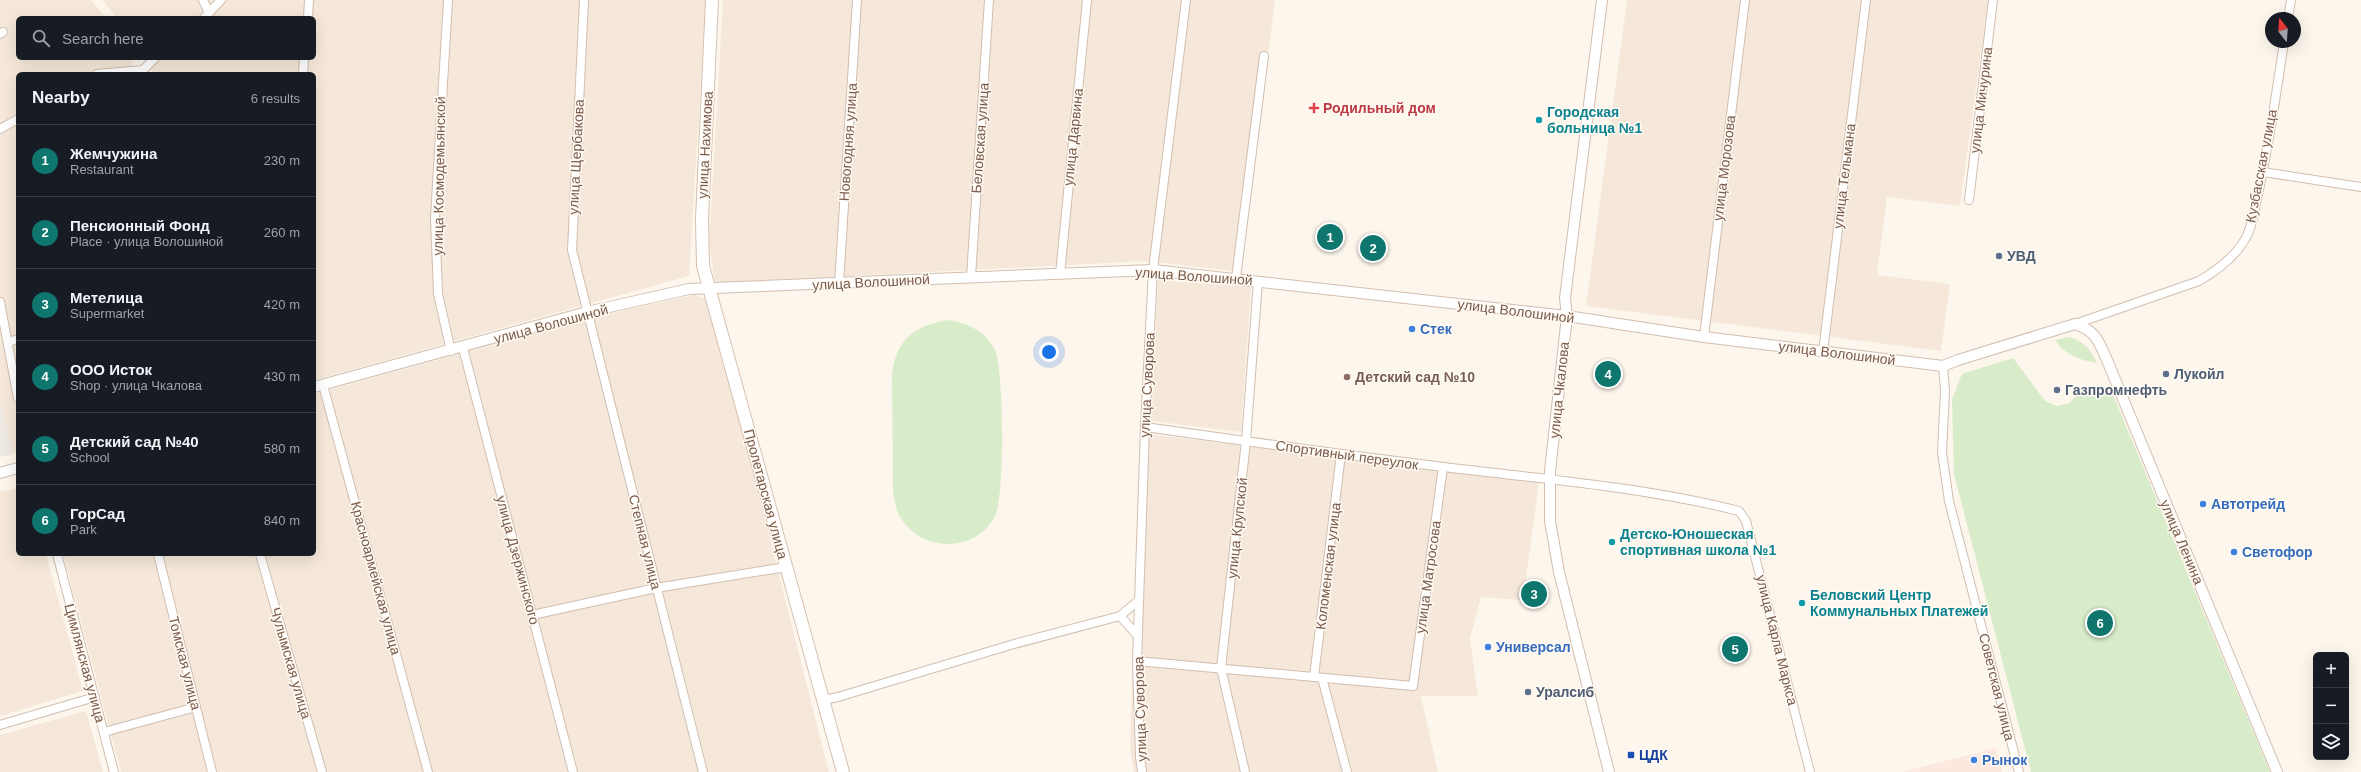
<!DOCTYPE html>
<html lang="en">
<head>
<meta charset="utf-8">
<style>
  :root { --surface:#171b24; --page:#20242c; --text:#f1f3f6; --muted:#9ea1a6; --line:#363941; --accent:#0f766e }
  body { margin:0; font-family:Arial,sans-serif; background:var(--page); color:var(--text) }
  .controls { position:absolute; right:12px; bottom:12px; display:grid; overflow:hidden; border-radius:6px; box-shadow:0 4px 16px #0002 }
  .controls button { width:36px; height:36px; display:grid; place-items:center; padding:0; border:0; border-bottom:1px solid var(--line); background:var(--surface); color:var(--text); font:20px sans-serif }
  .compass { position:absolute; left:2265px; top:12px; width:36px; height:36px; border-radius:50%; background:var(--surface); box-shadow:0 4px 16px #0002; rotate:343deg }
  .you { position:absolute; left:1049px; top:352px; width:14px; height:14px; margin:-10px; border:3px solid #fff; border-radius:50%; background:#1a73e8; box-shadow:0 0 0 6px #1a73e833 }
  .badge { display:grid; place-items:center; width:26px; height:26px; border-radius:50%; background:var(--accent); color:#fff; font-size:13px; font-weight:700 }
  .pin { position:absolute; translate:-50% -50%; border:2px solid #fff; box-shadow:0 1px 4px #0006 }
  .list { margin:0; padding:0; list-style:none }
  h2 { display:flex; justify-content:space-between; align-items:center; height:52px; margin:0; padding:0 16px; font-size:17px }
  h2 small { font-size:13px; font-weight:400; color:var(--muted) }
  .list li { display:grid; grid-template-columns:26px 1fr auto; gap:12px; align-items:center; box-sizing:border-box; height:72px; padding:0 16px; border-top:1px solid var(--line) }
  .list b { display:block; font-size:15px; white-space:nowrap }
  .list p { margin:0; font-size:13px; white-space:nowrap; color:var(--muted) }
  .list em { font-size:13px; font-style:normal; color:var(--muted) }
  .icon { flex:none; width:22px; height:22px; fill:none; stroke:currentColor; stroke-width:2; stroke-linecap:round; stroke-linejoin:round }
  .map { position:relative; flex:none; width:2361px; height:772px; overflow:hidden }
  .search { position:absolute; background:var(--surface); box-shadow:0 4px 16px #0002; left:16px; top:16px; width:300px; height:44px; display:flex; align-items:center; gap:10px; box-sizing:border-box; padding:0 14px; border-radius:6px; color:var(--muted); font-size:15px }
  .panel { position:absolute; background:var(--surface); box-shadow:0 4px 16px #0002; left:16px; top:72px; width:300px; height:484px; border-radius:6px }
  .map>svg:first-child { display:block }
</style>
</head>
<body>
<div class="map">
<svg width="2361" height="772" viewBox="0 0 2361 772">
  <rect width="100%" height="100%" fill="#fdf6ec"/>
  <g fill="#f5e8da">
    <polygon points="0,0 91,0 106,18 18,18 18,58 132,58 134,74 18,74 18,452 0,457"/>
    <polygon points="103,0 706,0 689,276 314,380 314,74 152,74 151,64 147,58 314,58 314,18 117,18"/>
    <polygon points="723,0 1275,0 1241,272 1146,261 715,283 709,244"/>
    <polygon points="1627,0 1988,0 1960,206 1887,197 1877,275 1950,284 1941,351 1586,306"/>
    <polygon points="1158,280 1251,287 1241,432 1151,421"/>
    <polygon points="694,295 709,300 829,772 121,772 63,554 314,554 314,394 598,316"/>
    <polygon points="1140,433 1539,483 1523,600 1481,597 1470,639 1478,696 1421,696 1438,772 1134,772 1130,747"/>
    <polygon points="18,488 18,554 46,554 83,691 0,716 0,492"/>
    <polygon points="86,711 103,772 0,772 0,735"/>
  </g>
  <polygon fill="#fde8e0" points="1996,748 2002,772 1902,772"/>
  <polygon fill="#efe9e4" points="0,398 13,454 0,457"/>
  <g fill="#d8ecc9">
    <path d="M 946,320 C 966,322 986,331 995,350 C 1004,370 1005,496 995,516 C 977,552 924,553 902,520 C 896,512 895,502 893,492 L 892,373 C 898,338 912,328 946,320 Z"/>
    <path d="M 2070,337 C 2084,342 2091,350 2097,363 C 2079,360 2065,355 2055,340 Z"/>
    <polygon points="2013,358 2045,401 2057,406 2069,403 2083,389 2111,390 2270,772 2031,772 1954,474 1952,399 1962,374"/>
  </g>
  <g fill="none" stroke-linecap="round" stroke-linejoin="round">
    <defs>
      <g id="minor">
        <polyline points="203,0 209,13"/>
        <polyline points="448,0 435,218 438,294 451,351"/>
        <polyline points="584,0 572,250 703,772"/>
        <polyline points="204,18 221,0"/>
        <polyline points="308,18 309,0"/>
        <polyline points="2288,18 2291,0"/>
        <polyline points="0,34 3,32"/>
        <polyline points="143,70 155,58"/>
        <polyline points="97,74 143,70"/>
        <polyline points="303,74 304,58"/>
        <polyline points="0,129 18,119"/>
        <polyline points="2263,172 2361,187"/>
        <polyline points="1969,200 1993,0"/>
        <polyline points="1060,274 1087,0"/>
        <polyline points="971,277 989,0"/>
        <polyline points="1236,278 1264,56"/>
        <polyline points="839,284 857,0"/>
        <polyline points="0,302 18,398"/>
        <path d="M 2075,324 L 2199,281 C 2216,271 2233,259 2244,241 C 2252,229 2254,212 2257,198 C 2269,147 2276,94 2284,42"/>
        <polyline points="1704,337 1745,0"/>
        <polyline points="8,342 18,339"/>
        <polyline points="463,348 573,772"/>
        <polyline points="1823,352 1866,0"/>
        <polyline points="1943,366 1945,391 1942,452 1949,501 2019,772"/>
        <polyline points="323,385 428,772"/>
        <path d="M 1145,427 C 1244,441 1344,455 1444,467 C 1542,479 1644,487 1739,511 L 1746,521 L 1810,772"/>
        <polyline points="57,554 114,772"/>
        <polyline points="158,554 212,772"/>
        <polyline points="260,554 322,772"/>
        <polyline points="532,615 656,588 786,567"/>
        <polyline points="1120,616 1138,636"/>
        <polyline points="1137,661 1413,686 1443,467"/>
        <polyline points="1314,677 1341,454"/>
        <polyline points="1322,678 1347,772"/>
        <polyline points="823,700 838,697 1014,644 1120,616 1139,600"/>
        <polyline points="0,725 95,697"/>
        <polyline points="104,732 196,707"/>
        <polyline points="1142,772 1140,757 1137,661 1145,427 1153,270 1186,0"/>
        <polyline points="1245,772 1221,668 1246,441 1258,281"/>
      </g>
      <g id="tertiary">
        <polyline points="1602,0 1565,298 1567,316 1550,471 1550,521 1559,572 1609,772"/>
        <path d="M 314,387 L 587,312 L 689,289 L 1153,270 L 1567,316 L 1704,337 L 1943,366 L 1958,360 L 2075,324 C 2096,331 2098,340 2107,360 L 2277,772"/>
        <polyline points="0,473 18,468"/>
      </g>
      <polyline id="secondary" points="712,0 702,219 703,266 843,772"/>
    </defs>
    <use href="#minor" stroke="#d1beb0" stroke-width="10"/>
    <use href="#tertiary" stroke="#d1beb0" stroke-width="12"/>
    <use href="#secondary" stroke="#d6c0b0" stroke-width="14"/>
    <use href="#minor" stroke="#fff" stroke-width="8"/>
    <use href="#tertiary" stroke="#fff" stroke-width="10"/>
    <use href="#secondary" stroke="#fff" stroke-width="12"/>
  </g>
  <path fill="#e0444e" stroke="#fffaf3" stroke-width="1.5" d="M1312 102h4v4h4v4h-4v4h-4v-4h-4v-4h4z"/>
  <g fill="#0f9aa8" stroke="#fffaf3" stroke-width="1.5">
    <circle cx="1539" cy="120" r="4"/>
    <circle cx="1612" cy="542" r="4"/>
    <circle cx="1802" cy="603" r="4"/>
  </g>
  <g fill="#5c6f8a" stroke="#fffaf3" stroke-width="1.5">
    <circle cx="1999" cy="256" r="4"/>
    <circle cx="2166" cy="374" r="4"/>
    <circle cx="2057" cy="390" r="4"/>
    <circle cx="1528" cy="692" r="4"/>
  </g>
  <g fill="#3f7fe0" stroke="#fffaf3" stroke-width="1.5">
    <circle cx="1412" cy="329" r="4"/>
    <circle cx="2203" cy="504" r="4"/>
    <circle cx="2234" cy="552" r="4"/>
    <circle cx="1488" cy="647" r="4"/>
    <circle cx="1974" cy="760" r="4"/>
  </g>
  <circle fill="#8d6e63" stroke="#fffaf3" stroke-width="1.5" cx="1347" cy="377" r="4"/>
  <rect fill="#1a4fb4" stroke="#fffaf3" stroke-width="1.5" x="1627" y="751" width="8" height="8" rx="2"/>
  <g text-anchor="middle" stroke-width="3" stroke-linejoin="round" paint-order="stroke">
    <g font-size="14" fill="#7a5c4d" stroke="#fffaf3">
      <text transform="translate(1981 100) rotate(-83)" y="5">улица Мичурина</text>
      <text transform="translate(1073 137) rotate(-84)" y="5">улица Дарвина</text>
      <text transform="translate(980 138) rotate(-86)" y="5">Беловская улица</text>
      <text transform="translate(848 142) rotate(-86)" y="5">Новогодняя улица</text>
      <text transform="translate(705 145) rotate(-87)" y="5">улица Нахимова</text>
      <text transform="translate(576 157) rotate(-87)" y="5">улица Щербакова</text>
      <text transform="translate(2261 166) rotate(-79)" y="5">Кузбасская улица</text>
      <text transform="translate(1724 168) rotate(-83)" y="5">улица Морозова</text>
      <text transform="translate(439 176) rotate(-89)" y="5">улица Космодемьянской</text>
      <text transform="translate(1844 176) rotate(-83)" y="5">улица Тельмана</text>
      <text transform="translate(1194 276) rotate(4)" y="5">улица Волошиной</text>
      <text transform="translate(871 282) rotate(-3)" y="5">улица Волошиной</text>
      <text transform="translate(1516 311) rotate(7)" y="5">улица Волошиной</text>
      <text transform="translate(551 324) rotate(-15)" y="5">улица Волошиной</text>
      <text transform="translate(1837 353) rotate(7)" y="5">улица Волошиной</text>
      <text transform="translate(1147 385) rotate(-87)" y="5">улица Суворова</text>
      <text transform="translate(1559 390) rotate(-84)" y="5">улица Чкалова</text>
      <text transform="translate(1347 455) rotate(8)" y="5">Спортивный переулок</text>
      <text transform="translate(766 494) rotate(75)" y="5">Пролетарская улица</text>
      <text transform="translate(1237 528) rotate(-84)" y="5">улица Крупской</text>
      <text transform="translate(645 542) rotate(76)" y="5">Степная улица</text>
      <text transform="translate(2182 542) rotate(67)" y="5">улица Ленина</text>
      <text transform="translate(518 560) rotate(75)" y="5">улица Дзержинского</text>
      <text transform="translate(1328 566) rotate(-83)" y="5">Коломенская улица</text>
      <text transform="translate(1428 577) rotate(-82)" y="5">улица Матросова</text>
      <text transform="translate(376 578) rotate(75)" y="5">Красноармейская улица</text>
      <text transform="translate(1777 640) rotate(76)" y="5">улица Карла Маркса</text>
      <text transform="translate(85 663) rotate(75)" y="5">Цимлянская улица</text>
      <text transform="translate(185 663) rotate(76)" y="5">Томская улица</text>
      <text transform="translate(291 663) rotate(74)" y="5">Чулымская улица</text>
      <text transform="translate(1997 687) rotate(76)" y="5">Советская улица</text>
      <text transform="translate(1140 709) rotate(-92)" y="5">улица Суворова</text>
    </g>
    <g font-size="14" font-weight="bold" fill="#be3a42" stroke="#fffaf3" text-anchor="start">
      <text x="1323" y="113">Родильный дом</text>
    </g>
    <g font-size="14" font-weight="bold" fill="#0d838f" stroke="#fffaf3" text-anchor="start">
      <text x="1547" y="117">Городская<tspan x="1547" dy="16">больница №1</tspan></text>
      <text x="1620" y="539">Детско-Юношеская<tspan x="1620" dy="16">спортивная школа №1</tspan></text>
      <text x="1810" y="600">Беловский Центр<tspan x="1810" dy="16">Коммунальных Платежей</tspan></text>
    </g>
    <g font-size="14" font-weight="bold" fill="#4e5e75" stroke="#fffaf3" text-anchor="start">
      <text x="2007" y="261">УВД</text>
      <text x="2174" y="379">Лукойл</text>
      <text x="2065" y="395">Газпромнефть</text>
      <text x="1536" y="697">Уралсиб</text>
    </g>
    <g font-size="14" font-weight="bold" fill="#366cbe" stroke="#fffaf3" text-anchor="start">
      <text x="1420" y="334">Стек</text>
      <text x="2211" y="509">Автотрейд</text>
      <text x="2242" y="557">Светофор</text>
      <text x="1496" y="652">Универсал</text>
      <text x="1982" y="765">Рынок</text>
    </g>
    <g font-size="14" font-weight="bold" fill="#785e54" stroke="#fffaf3" text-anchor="start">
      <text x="1355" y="382">Детский сад №10</text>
    </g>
    <g font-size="14" font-weight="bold" fill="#164399" stroke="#fffaf3" text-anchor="start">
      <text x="1639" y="760">ЦДК</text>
    </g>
  </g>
</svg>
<div class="controls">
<button>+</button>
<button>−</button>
<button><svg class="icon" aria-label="layers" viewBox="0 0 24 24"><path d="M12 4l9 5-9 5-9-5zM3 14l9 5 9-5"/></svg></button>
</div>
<svg class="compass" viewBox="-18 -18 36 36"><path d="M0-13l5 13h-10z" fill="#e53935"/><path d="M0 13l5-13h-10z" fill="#9ea1a6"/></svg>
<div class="you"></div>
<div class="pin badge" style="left:1330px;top:237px">1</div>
<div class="pin badge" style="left:1373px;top:248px">2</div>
<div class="pin badge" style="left:1534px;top:594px">3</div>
<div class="pin badge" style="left:1608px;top:374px">4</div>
<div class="pin badge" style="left:1735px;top:649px">5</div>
<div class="pin badge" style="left:2100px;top:623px">6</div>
<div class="search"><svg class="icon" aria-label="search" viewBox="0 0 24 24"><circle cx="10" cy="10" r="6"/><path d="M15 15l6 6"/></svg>Search here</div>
<section class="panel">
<h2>Nearby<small>6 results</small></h2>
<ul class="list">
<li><span class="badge">1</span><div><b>Жемчужина</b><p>Restaurant</p></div><em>230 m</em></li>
<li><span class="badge">2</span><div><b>Пенсионный Фонд</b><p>Place · улица Волошиной</p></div><em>260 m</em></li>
<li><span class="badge">3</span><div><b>Метелица</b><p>Supermarket</p></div><em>420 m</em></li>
<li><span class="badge">4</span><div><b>ООО Исток</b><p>Shop · улица Чкалова</p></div><em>430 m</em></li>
<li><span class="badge">5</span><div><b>Детский сад №40</b><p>School</p></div><em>580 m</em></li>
<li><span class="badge">6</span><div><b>ГорСад</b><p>Park</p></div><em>840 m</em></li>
</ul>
</section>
</div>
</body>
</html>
